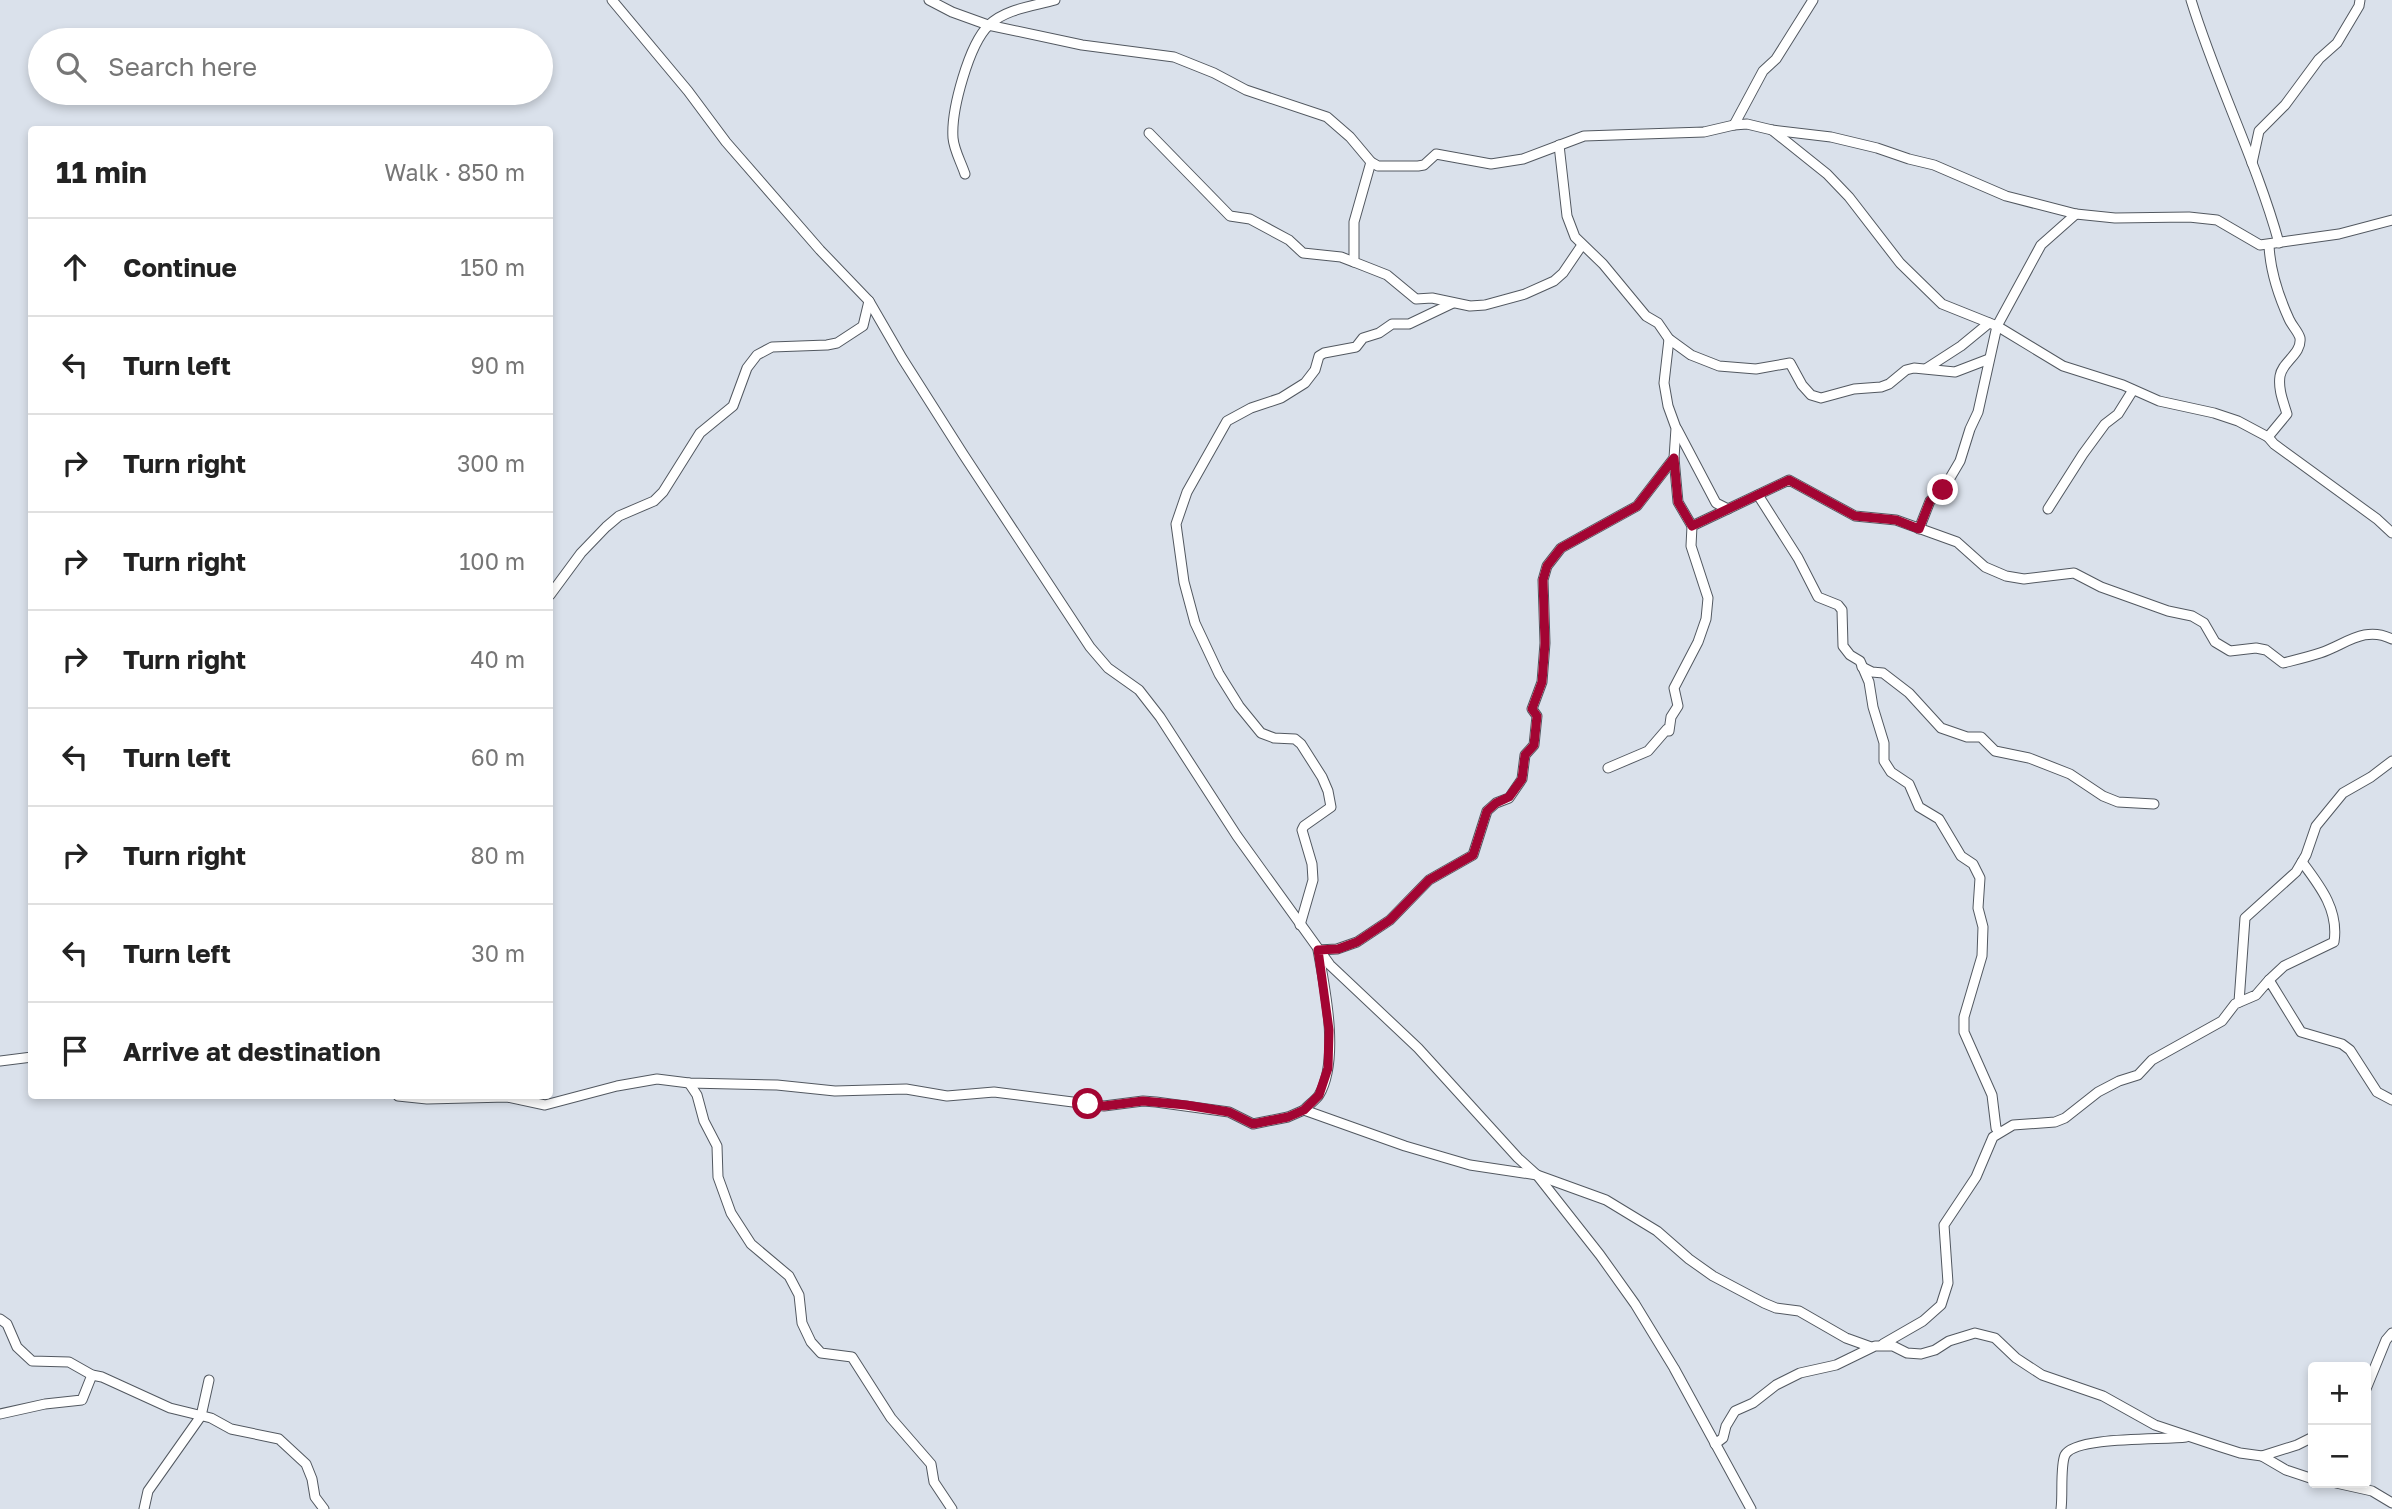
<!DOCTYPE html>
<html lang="en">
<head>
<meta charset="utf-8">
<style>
  :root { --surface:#fff; --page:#f2f2f2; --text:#222; --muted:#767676; --line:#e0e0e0 }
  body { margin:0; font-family:"Golos Text",sans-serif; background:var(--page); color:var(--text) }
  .controls { position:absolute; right:21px; bottom:21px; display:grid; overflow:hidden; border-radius:7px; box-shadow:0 4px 10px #0003 }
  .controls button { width:63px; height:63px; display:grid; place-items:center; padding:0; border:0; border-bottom:2px solid var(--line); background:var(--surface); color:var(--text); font:35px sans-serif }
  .stop { position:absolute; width:21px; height:21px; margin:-16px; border:5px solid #a30533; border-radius:50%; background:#fff }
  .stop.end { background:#a30533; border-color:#fff; box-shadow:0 2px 7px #0008 }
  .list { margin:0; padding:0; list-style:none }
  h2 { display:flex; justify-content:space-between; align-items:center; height:91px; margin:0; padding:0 28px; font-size:30px }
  h2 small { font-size:23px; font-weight:400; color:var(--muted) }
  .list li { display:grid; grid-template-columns:46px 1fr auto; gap:21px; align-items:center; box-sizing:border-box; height:98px; padding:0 28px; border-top:2px solid var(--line) }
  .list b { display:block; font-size:26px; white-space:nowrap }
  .list em { font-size:23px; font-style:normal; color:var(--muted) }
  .icon { flex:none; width:38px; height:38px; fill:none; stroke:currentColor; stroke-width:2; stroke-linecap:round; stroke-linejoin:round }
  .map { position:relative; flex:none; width:2392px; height:1509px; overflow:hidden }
  .search { position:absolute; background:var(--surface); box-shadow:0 4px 10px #0003; left:28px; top:28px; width:525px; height:77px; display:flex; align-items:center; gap:18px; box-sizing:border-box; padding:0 24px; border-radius:38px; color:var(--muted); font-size:26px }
  .panel { position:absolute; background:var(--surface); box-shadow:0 4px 10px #0003; left:28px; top:126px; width:525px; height:973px; border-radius:7px }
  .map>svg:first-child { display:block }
</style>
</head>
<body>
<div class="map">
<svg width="2392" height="1509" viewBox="0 0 2392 1509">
  <rect width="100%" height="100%" fill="#dae1eb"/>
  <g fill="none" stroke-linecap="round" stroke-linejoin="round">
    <defs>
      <g id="minor">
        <polyline points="612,0 688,91 726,142 820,250 869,301 902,358 963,454 1090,647 1108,668 1139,690 1160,717 1237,836 1330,965 1418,1048 1518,1158 1537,1175 1600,1255 1635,1304 1674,1368 1751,1509"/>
        <polyline points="929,0 952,12 988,25 1082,45 1174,57 1214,73 1246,90 1327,117 1350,137 1371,162 1378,166 1418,166 1424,165 1436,154 1491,164 1523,159 1584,136 1704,132 1734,125 1747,124 1772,130 1831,137 1877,148 1909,159 1934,165 2006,196 2076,214 2115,218 2189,217 2217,220 2260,245 2339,234 2392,220"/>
        <path d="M 2191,0 C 2216,82 2256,160 2279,243"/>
        <polyline points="1734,125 1763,71 1776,59 1813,0"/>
        <polyline points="1772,130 1827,174 1849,197 1900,263 1942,304 1997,326 2063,366 2123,385 2159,401 2214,413 2238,421 2268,437 2274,444 2377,519 2392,533"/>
        <polyline points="1149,133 1230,216 1250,219 1289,240 1303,253 1341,257 1354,262"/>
        <polyline points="1559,145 1567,216 1575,237 1603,264 1646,316 1658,323 1669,339 1691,355 1719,366 1756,369 1790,363 1802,385 1811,395 1821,398 1854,389 1881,387 1889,384 1906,370 1914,368 1955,372 1989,359"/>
        <polyline points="1371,162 1354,222 1354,262 1387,275 1416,299 1432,298 1470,306 1485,305 1525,294 1554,281 1563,273 1582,245"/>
        <polyline points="2252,163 2259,131 2285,105 2319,59 2337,43 2359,6 2360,0"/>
        <path d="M 965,174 C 961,162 954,150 953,138 C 951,110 969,44 989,25 C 1005,9 1034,6 1055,0"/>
        <polyline points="1927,368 1961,346 1989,323"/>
        <polyline points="1677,429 1716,503 1728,509"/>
        <path d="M 2268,437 L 2287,414 C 2283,401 2278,389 2280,376 C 2282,362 2302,354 2300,338 C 2298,331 2292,326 2289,319 C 2279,297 2270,269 2269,245"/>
        <polyline points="1758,495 1798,558 1818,597 1838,605 1842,610 1843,646 1850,655 1860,661 1869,682 1873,707 1884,743 1884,761 1891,772 1909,784 1919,807 1939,819 1961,856 1973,864 1980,878 1978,908 1983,927 1982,956 1964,1017 1964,1032 1992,1095 1996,1128 1999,1132"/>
        <polyline points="2048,509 2083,454 2105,424 2118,414 2133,390"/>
        <path d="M 1692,526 L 1789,480 L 1855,516 L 1896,520 L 1957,542 L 1985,567 L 2006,576 L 2024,579 L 2074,573 L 2101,587 L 2168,611 L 2192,616 L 2204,623 L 2215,642 L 2230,651 L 2256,648 L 2266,650 L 2283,663 C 2295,660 2308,657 2320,653 C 2345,645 2364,625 2392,639"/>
        <polyline points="1919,529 1930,501 1943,490 1960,461 1970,429 1978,412 1997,326 2041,245 2076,214"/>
        <polyline points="550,595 581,553 606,527 619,516 654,501 663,492 700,433 733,406 747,368 757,355 772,347 827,345 837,343 863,326 869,301"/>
        <polyline points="1862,667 1872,672 1883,673 1909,693 1941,728 1967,737 1981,737 1995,751 2029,758 2070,774 2103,796 2118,802 2154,804"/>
        <polyline points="1608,768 1648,751 1667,729 1669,731 1671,717 1678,706 1674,688 1698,642 1706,619 1708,598 1691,546 1692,526 1678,502 1674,458"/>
        <polyline points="1300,925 1313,880 1312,864 1302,830 1304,826 1331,807 1328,791 1322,777 1301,744 1295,739 1274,738 1261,733 1239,706 1219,674 1195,623 1184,582 1176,524 1187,492 1227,421 1251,408 1281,398 1305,383 1315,370 1319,356 1324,353 1356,347 1363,338 1379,333 1392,324 1409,324 1453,303"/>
        <path d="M 2269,980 L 2284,966 L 2334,942 C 2339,910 2320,886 2302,862"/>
        <polyline points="2239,1002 2245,918 2296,872 2306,855 2316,826 2343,793 2371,777 2392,761"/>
        <polyline points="0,1061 32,1057"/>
        <polyline points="689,1083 697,1095 704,1121 717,1146 718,1177 731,1213 751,1244 789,1276 799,1295 802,1323 811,1342 821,1353 852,1357 891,1418 931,1464 934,1482 952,1509"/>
        <polyline points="398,1096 427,1099 507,1097 545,1105 617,1086 657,1079 689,1083 777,1085 835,1091 906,1089 947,1096 994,1092 1104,1106 1143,1101 1156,1102 1229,1112 1253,1124 1288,1117 1304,1110 1405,1146 1470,1165 1537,1175 1606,1200 1657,1231 1689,1259 1713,1276 1764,1303 1776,1308 1799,1311 1846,1338 1871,1347"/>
        <path d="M 1304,1110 C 1308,1105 1316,1100 1319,1095 C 1340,1060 1325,988 1318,950 L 1337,949 L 1357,942 L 1390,920 L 1429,880 L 1473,855 L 1487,811 L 1496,803 L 1509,798 L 1522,779 L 1525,755 L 1534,745 L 1537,716 L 1532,709 L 1542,682 L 1545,643 L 1543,580 L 1547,566 L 1561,548 L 1637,506 L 1674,458 L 1676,428 L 1668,406 L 1664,383 L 1669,339"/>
        <polyline points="0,1319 7,1324 17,1347 32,1361 69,1362 92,1375 102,1377 170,1408 211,1418 231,1429 279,1439 306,1464 312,1479 315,1497 324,1509"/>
        <polyline points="1883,1344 1923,1321 1941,1305 1948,1283 1944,1225 1976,1177 1993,1137 2013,1125 2055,1122 2065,1118 2098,1092 2119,1081 2138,1075 2152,1060 2222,1021 2235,1004 2256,995 2269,980 2301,1032 2342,1044 2350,1050 2377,1092 2392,1100"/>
        <polyline points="2366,1389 2386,1340 2392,1333"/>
        <polyline points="0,1414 45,1404 82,1400 92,1375"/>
        <polyline points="1715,1444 1723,1438 1726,1426 1735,1411 1753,1403 1776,1385 1800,1373 1836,1365 1875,1346 1893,1346 1907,1353 1921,1354 1935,1350 1949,1341 1975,1333 1995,1338 2016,1358 2042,1375 2103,1396 2155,1425 2218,1446 2240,1453 2262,1456 2297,1445 2313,1437"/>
        <polyline points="2262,1456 2286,1470 2313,1479"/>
        <polyline points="2336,1483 2372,1491 2392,1503"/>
        <polyline points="144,1509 148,1491 201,1416 209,1380"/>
        <path d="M 2061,1509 C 2063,1495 2060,1466 2065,1455 C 2075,1436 2163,1440 2186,1437"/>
      </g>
    </defs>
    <use href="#minor" stroke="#525860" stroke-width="11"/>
    <use href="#minor" stroke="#fff" stroke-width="9"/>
  </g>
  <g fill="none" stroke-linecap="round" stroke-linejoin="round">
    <polyline stroke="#a30533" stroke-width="9" points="1088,1104 1104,1106 1143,1101 1186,1105 1229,1112 1253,1124 1288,1117 1304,1110 1319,1095 1328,1068 1329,1030 1318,950 1338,949 1357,942 1390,920 1429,880 1473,855 1487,811 1496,803 1509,797 1522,779 1525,755 1534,745 1537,716 1532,709 1542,682 1545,643 1543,580 1547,566 1561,548 1637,506 1674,458 1678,502 1692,526 1789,480 1855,516 1896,520 1919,529 1930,501 1943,490"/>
  </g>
</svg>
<div class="controls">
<button>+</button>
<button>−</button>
</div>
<div class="stop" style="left:1088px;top:1104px"></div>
<div class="stop end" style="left:1943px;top:490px"></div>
<div class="search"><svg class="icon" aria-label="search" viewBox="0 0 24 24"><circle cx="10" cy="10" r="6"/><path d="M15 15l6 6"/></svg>Search here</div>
<section class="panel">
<h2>11 min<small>Walk · 850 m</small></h2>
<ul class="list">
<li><svg class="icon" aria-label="ahead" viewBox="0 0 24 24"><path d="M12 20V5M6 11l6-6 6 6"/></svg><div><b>Continue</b></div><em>150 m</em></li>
<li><svg class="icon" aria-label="left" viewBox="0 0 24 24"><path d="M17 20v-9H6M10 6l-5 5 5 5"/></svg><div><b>Turn left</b></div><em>90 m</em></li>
<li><svg class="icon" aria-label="right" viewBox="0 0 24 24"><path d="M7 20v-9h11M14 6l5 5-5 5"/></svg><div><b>Turn right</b></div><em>300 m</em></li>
<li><svg class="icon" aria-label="right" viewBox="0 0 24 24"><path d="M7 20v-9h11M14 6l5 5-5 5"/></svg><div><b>Turn right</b></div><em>100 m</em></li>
<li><svg class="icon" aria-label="right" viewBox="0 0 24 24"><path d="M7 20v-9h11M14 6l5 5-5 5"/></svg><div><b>Turn right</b></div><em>40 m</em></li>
<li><svg class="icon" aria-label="left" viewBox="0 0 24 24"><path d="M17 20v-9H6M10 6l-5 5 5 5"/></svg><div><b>Turn left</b></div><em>60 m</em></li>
<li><svg class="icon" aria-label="right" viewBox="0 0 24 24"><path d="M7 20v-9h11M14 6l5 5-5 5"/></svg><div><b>Turn right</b></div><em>80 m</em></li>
<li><svg class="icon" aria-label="left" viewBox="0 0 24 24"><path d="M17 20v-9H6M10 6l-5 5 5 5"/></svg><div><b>Turn left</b></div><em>30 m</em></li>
<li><svg class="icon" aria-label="arrive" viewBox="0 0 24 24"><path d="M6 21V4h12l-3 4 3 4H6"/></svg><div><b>Arrive at destination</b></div></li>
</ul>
</section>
</div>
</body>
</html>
